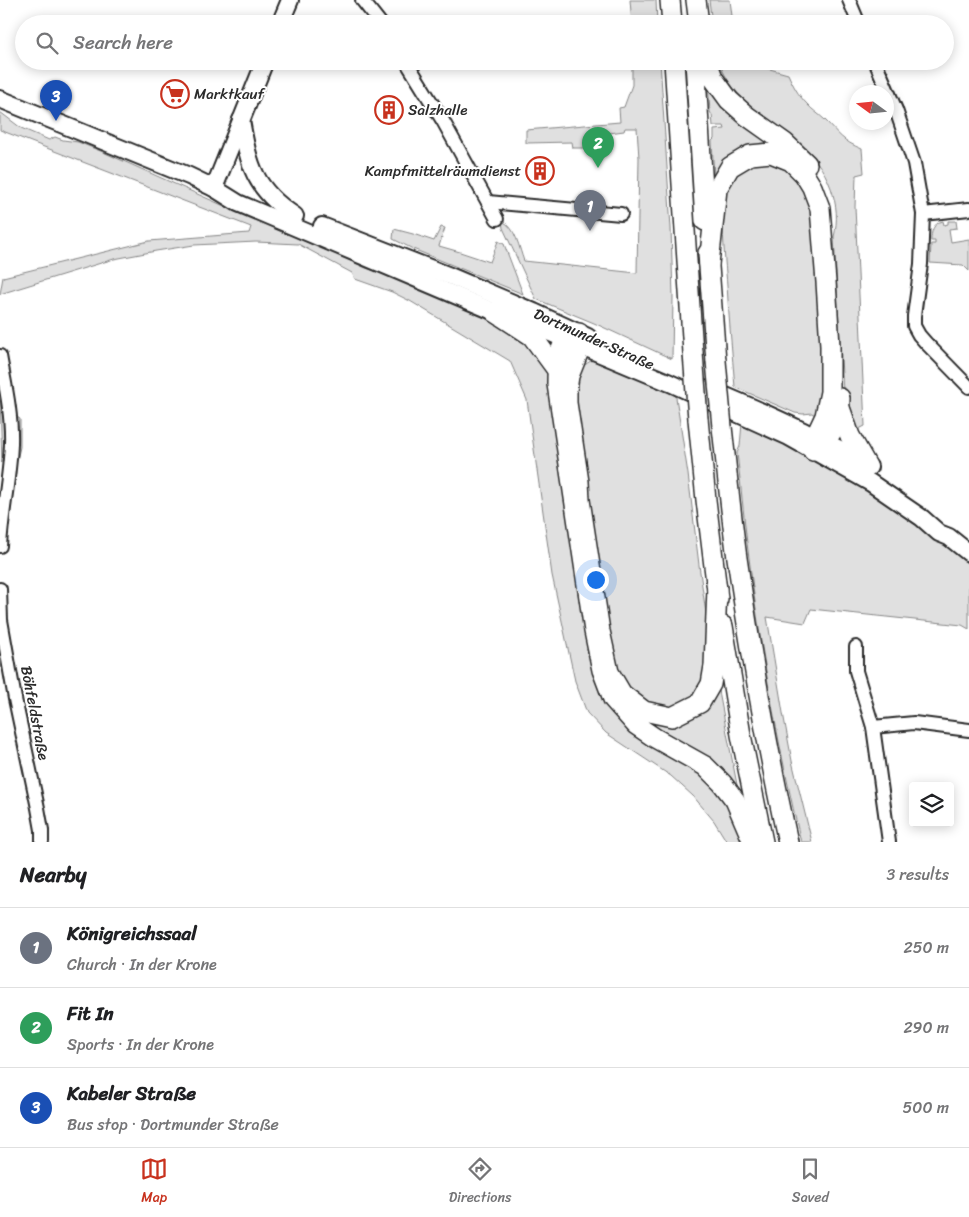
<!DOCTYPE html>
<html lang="en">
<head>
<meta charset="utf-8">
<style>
  :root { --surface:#fff; --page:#f6f6f6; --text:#202124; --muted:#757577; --line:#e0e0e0; --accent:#c8321e }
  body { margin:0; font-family:Sriracha,sans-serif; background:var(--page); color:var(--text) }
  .controls { position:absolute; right:15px; bottom:15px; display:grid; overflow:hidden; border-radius:5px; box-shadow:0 2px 12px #0003 }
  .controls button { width:45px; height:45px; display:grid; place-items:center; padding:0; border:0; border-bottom:1px solid var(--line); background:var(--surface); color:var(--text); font:25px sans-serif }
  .compass { position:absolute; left:849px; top:85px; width:45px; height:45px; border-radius:50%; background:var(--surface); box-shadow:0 2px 12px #0003; rotate:285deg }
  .you { position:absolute; left:595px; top:579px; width:18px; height:18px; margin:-12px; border:4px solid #fff; border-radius:50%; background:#1a73e8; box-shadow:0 0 0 8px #1a73e833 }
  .badge { display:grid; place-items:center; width:32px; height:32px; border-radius:50%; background:var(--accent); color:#fff; font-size:16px; font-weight:700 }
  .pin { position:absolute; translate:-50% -41px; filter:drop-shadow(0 1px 2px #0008) }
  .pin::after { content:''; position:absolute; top:26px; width:18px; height:15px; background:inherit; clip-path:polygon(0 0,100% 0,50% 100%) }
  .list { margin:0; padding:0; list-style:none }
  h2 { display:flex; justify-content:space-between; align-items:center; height:65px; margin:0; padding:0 20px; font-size:21px }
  h2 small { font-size:16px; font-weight:400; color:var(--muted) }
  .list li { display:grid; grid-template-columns:32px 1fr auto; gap:15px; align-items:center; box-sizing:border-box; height:80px; padding:0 20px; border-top:1px solid var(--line) }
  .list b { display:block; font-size:19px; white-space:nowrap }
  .list p { margin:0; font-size:16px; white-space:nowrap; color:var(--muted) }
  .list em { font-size:16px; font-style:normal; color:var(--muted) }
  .icon { flex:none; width:28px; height:28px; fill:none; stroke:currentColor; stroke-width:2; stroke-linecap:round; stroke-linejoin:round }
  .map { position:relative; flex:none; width:969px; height:842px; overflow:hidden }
  .search { position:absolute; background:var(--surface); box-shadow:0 2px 12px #0003; left:15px; right:15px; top:15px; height:55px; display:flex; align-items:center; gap:12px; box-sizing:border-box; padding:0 18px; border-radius:28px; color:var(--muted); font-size:19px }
  .sheet { height:305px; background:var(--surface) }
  nav { display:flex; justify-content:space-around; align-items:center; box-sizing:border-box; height:70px; border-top:1px solid var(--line); background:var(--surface); font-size:14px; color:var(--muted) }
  nav a { display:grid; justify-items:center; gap:2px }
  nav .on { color:var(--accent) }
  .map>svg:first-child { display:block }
</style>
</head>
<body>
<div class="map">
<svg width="969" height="842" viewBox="0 0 969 842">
  <rect width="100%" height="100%" fill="#fff"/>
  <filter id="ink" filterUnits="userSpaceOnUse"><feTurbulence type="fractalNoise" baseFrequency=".02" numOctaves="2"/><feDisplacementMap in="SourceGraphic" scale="10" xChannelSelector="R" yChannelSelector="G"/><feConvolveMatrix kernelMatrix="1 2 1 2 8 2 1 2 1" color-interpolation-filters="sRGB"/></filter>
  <g filter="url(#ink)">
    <g fill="#e0e0e0" stroke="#868686">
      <polygon points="630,0 656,0 657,24 632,24"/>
      <polygon points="709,0 730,0 733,24 712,24"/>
      <path d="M 632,61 L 660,61 L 671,228 L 673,297 L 672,359 L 594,323 L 536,299 L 503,228 L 502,221 C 516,227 519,248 524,261 L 637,273 L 639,158 L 637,128 L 625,128 L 624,131 L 609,133 L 609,148 L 573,148 L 572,142 L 526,143 L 526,130 L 620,122 L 619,108 L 624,107 L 632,85 Z"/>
      <path d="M 719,61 L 747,61 L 751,64 L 759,64 L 766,68 L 788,74 C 793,85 798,95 807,104 C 812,110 819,114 825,120 C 839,134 842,141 862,149 L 864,173 L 856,175 L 855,207 L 865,426 L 855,431 L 843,392 L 834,237 C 838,219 837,206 831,188 C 824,169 813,155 798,142 C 789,133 778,126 767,119 C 747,104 727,86 719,61 Z"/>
      <polygon points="708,82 785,147 714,177 712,141 714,139 714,130 725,129 724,126 713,126 712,115 710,112"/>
      <polygon points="0,112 21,128 49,140 55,137 63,140 78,142 103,152 231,209 249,214 366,268 401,279 499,322 518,332 547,364 601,680 697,769 719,787 747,842 727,842 714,821 693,796 671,776 606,733 587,713 575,681 552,575 527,400 510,361 410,301 392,292 355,279 352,273 298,244 256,242 194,245 156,251 114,259 0,294 3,277 149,241 249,233 251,227 0,130"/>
      <path d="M 773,158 L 811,189 L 825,367 L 819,410 L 815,415 L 812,413 L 803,414 L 795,413 L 735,387 C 732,353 729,319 727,285 C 725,257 717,199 733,176 C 742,162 758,161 773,158 Z"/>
      <path d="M 943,221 L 944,225 L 948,224 L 948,221 L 956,221 L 957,228 L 949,229 L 951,242 L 969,239 L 969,271 L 963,265 L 930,263 L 931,244 L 935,244 L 935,241 L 931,241 C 931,232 933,223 943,221 Z"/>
      <polygon points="441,227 445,228 439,246 460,252 490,262 498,241 504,244 523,294 413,249 393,239 394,229 413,234 434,241"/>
      <path d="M 593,360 L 600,360 L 675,391 L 688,474 L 699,565 L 711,648 L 709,679 L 689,705 L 658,711 L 616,678 L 573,392 C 578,378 577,367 593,360 Z"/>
      <polygon points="0,400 1,407 20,419 20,447 14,473 2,463"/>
      <path d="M 742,423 L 766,436 L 802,449 L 875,489 L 969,564 L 969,629 L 962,625 L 811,609 L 805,623 L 767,617 L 783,713 L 792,761 L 812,842 L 801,842 C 780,754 763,663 751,573 C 745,533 742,493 737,453 L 740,446 Z"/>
      <polygon points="718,682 720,697 739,795 629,708 652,720"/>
    </g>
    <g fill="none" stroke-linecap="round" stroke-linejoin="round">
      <defs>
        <g id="minor">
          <polyline points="362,0 381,24"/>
          <polyline points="849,0 859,24"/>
          <polyline points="406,61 443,121 497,219"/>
          <polyline points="875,61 896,110 914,163 923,214 921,264 914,316 914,326 919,335 926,343 969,387"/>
          <polyline points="488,202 621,214"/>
          <polyline points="923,214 969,209"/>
          <path d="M 0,356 C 5,384 12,414 11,443 C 10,477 2,511 0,546"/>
          <polyline points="0,589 1,620 15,699 38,808 42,830 42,842"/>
          <polyline points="856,647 856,671 873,727 889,842"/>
          <polyline points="873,727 914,723 969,730"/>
        </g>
        <g id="major">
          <polyline points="280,24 290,0"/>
          <polyline points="0,99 189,176 214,188 238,203 495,312 515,318 670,383 789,437 871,483 922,518 939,533 949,537 969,553"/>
          <path d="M 241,120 C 249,166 254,189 295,216"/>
          <polyline points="214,188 265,61"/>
          <polyline points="322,226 450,276 534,312 588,337"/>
          <path d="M 709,389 C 740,402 771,415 801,430 C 824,441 848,452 869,467"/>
        </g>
        <g id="highway">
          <polyline points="670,0 672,24"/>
          <polyline points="696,0 699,24"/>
          <polyline points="674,61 693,353"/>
          <polyline points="695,61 705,221"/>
          <polyline points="707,61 713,78 729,100 747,116 785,143 807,164"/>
          <polyline points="708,253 716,361"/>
          <polyline points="709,264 717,189 730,167 750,155 771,153 791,161 804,174 812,187 820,208 826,282 830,346 830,392 825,416 815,437 813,451"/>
          <polyline points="495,312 532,336 557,370"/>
          <polyline points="840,408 850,436 867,466"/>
          <polyline points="698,419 706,500 718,599"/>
          <path d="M 722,427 C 727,471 731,515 737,558 C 751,654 767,748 788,842"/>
          <path d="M 815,450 C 833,436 840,421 840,398"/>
          <path d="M 717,588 L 714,666 L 711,684 L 700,703 L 672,717 L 644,711 L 622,694 L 609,672 L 600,631 L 580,500 L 579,482 L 567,403 L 567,390 L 569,376 L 581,346 L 579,333 C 576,335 572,337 568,339 C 557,347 557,371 557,384 L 594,631 L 602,670 L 613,699 L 636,725 L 655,738 L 705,766 L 722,783 L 735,800 L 753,842"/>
          <polyline points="723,626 741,735 763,842"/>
        </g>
      </defs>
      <use href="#minor" stroke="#2b2b2b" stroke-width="16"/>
      <use href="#major" stroke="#2b2b2b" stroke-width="20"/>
      <use href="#highway" stroke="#2b2b2b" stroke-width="22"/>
      <use href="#minor" stroke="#fff" stroke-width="12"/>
      <use href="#major" stroke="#fff" stroke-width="16"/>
      <use href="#highway" stroke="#fff" stroke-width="19"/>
      <defs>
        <g id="highway-bridge">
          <polyline points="693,353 698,419"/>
          <polyline points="716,361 722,427"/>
        </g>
      </defs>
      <use href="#highway-bridge" stroke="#2b2b2b" stroke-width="22" stroke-linecap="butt"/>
      <use href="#highway-bridge" stroke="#fff" stroke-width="19"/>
    </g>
  </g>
  <defs>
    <symbol id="supermarket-ring" viewBox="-11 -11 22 22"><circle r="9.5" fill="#fff" stroke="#c8321e" stroke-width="1.5"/><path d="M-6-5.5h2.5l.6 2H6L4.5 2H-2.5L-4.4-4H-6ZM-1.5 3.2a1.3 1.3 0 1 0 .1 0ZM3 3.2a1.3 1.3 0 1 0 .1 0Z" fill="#c8321e"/></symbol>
    <symbol id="building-ring" viewBox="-11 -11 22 22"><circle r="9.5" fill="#fff" stroke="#c8321e" stroke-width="1.5"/><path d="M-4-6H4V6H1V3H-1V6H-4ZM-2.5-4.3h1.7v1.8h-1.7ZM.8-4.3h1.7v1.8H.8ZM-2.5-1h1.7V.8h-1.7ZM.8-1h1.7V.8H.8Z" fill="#c8321e"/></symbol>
  </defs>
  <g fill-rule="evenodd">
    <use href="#supermarket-ring" x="159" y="78" width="32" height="32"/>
    <use href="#building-ring" x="373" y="94" width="32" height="32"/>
    <use href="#building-ring" x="524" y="155" width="32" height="32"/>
  </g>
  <g text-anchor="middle" stroke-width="4" stroke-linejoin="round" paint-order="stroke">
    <g font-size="15" fill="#2b2b2b" stroke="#fff" text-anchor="start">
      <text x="194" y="99">Marktkauf</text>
      <text x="408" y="115">Salzhalle</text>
      <text x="521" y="176" text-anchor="end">Kampfmittelräumdienst</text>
    </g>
    <g font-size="15" fill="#2b2b2b" stroke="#fff">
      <text transform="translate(594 339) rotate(24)" y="5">Dortmunder Straße</text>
      <text transform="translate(35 713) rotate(79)" y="5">Böhfeldstraße</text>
    </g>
  </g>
</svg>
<div class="controls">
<button><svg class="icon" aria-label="layers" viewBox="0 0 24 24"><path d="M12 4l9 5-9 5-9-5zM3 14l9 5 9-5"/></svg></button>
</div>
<svg class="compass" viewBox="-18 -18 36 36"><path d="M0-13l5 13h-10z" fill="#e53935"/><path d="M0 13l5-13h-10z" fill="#757577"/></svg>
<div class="you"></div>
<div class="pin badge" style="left:590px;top:231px;background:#6b7280">1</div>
<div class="pin badge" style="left:598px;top:168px;background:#2e9e5b">2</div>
<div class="pin badge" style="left:56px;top:121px;background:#1a4fb4">3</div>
<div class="search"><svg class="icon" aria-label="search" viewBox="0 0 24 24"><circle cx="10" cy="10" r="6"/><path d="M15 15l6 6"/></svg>Search here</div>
</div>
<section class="sheet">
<h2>Nearby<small>3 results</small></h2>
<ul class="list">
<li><span class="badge" style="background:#6b7280">1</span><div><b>Königreichssaal</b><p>Church · In der Krone</p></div><em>250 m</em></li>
<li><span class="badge" style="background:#2e9e5b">2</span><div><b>Fit In</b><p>Sports · In der Krone</p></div><em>290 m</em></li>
<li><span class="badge" style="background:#1a4fb4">3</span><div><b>Kabeler Straße</b><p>Bus stop · Dortmunder Straße</p></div><em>500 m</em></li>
</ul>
</section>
<nav>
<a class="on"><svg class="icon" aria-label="map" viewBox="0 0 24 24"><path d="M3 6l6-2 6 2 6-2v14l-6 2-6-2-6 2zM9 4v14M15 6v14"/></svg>Map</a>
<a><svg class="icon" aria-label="directions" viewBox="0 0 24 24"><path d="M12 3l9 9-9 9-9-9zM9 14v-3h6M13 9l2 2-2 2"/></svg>Directions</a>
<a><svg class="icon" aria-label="saved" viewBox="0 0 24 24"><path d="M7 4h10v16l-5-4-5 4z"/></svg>Saved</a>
</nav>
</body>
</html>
